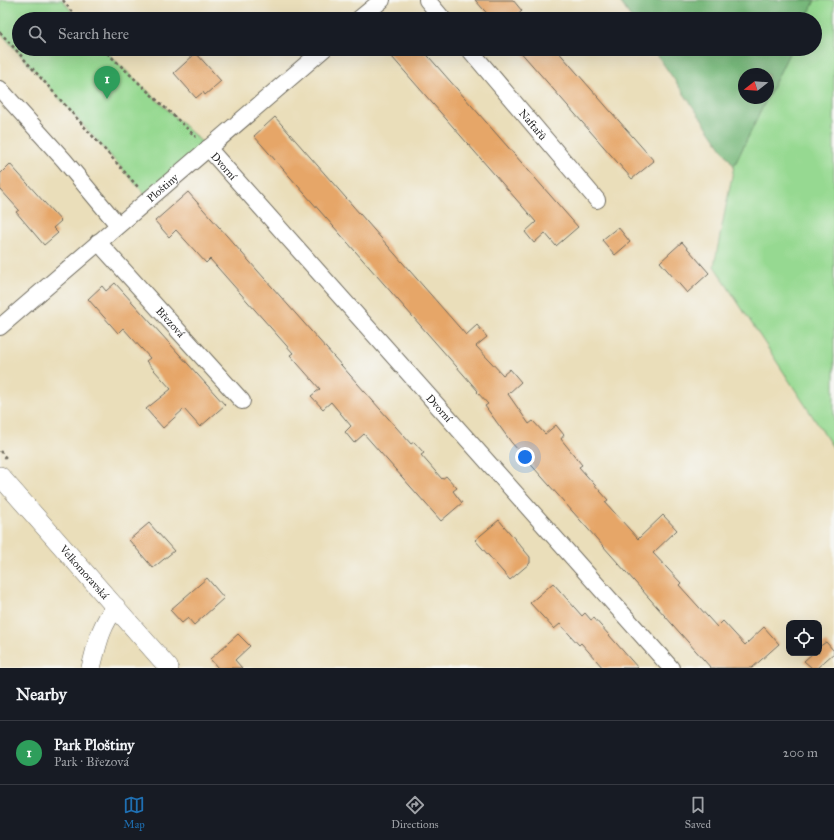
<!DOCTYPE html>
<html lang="en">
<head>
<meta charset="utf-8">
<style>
  :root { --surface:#171b24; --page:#242831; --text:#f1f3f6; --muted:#9ea1a6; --line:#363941; --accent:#1f6fb2 }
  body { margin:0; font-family:"IM FELL Great Primer",serif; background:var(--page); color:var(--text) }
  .controls { position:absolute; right:12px; bottom:12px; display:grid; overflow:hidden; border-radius:8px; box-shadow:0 4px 16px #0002 }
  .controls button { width:36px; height:36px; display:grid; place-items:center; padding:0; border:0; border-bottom:1px solid var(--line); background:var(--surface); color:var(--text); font:20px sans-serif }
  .compass { position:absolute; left:738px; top:68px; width:36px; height:36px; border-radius:50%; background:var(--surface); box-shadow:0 4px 16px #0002; rotate:253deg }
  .you { position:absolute; left:525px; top:457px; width:14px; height:14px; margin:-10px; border:3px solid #fff; border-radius:50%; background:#1a73e8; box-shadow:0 0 0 6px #1a73e833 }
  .badge { display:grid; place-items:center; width:26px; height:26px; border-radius:50%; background:var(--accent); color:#fff; font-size:13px; font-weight:700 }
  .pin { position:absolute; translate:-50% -33px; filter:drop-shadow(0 1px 2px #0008) }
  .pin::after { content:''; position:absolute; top:21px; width:14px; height:12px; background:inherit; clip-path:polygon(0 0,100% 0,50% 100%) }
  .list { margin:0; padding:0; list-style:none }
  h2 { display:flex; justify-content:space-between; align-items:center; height:52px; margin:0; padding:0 16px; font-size:17px }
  h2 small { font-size:13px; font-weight:400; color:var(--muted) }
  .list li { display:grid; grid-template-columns:26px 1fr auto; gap:12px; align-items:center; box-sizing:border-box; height:64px; padding:0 16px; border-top:1px solid var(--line) }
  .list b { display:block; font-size:15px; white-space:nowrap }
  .list p { margin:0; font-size:13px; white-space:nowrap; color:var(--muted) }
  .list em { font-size:13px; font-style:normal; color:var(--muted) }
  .icon { flex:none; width:22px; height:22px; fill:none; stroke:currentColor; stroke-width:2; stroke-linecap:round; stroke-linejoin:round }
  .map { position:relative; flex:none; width:834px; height:668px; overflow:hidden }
  .search { position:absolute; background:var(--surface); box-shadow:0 4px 16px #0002; left:12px; right:12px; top:12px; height:44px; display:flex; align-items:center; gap:10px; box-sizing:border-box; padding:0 14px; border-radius:22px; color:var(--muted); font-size:15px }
  .sheet { height:116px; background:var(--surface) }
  nav { display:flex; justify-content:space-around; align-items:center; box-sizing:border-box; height:56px; border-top:1px solid var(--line); background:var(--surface); font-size:11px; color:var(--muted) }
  nav a { display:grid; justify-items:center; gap:2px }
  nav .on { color:var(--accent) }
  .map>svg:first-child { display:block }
</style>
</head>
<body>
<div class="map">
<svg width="834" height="668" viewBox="0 0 834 668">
  <rect width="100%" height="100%" fill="#f6f6f2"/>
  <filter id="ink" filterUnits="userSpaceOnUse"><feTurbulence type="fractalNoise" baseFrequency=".025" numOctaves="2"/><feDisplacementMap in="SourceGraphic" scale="8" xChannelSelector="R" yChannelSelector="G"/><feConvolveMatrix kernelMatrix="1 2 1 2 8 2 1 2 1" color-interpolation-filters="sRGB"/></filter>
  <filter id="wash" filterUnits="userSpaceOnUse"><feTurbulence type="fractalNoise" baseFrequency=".012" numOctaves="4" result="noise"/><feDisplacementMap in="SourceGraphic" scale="16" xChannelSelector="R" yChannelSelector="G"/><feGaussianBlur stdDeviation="0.9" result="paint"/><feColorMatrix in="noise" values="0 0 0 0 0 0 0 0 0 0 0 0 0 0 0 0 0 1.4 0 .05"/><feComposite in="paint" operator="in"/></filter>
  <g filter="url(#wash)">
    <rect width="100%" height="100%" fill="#eadeba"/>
    <g fill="#96d991" stroke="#60825e">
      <polygon points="0,0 63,0 77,19 19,19 19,49 103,49 208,148 149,199 0,32"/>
      <polygon points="815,0 834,0 834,449 714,266 734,166 791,49 815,49 815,19 806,19"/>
    </g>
    <g fill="#78b97b" stroke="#527253">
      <polygon points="619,0 815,0 806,19 632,19"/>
      <polygon points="653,49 791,49 768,97 768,74 744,74 744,98 767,98 734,166"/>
    </g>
    <g id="blocks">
      <g fill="#e6a668">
        <polygon points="475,0 513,0 522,11 513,19 492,19"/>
        <polygon points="385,49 422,49 578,227 556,246 545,233 534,243 525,232 536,222"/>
        <polygon points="518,49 556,49 654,161 632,179"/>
        <polygon points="196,53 221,81 205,95 203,92 196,98 174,73"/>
        <polygon points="275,117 466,335 477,325 487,337 476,346 503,375 510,369 521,382 508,394 529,424 533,421 545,434 556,425 564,435 561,439 582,465 579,467 608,500 605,502 638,539 663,515 677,530 653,553 681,583 679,585 717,627 723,621 745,645 764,627 779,644 752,668 711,668 511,442 485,406 488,404 477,392 478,391 254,136"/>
        <polygon points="10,164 61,221 53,228 58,233 44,245 16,212 19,210 0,189 0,174"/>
        <polygon points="188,192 411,444 414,442 424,453 421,455 442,479 446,476 457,488 453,491 462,503 441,521 364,434 354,443 345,432 351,426 331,402 323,409 311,396 320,389 290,355 293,353 210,259 206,263 176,230 169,237 155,221"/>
        <polygon points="618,227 630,242 615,255 602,240"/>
        <polygon points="682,242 709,273 687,293 660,262"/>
        <polygon points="115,283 225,405 200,427 184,409 163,428 146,409 171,389 146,361 150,358 123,328 118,333 88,299 102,286 106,291"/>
        <polygon points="499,520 530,557 530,563 510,580 475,540"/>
        <polygon points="149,523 174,551 153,568 129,540"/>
        <polygon points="207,578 224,598 194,625 188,618 182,623 170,610"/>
        <polygon points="553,583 582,616 585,613 591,620 594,618 638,668 603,668 581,643 579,645 560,624 554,629 530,603"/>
        <polygon points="238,634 250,646 235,660 242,668 218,668 210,659"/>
        <polygon points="826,642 834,651 834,653 817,668 812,668 804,661 813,653 819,653 819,647"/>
      </g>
    </g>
  </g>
  <g filter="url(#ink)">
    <use href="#blocks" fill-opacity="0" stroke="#6e6a5d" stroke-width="1"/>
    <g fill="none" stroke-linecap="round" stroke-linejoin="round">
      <defs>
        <g id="minor">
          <polyline points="427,0 443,19"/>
          <polyline points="359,19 382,0"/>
          <path id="s1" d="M 469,49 L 597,200"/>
          <polyline points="0,89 64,160 118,225"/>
          <path id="s2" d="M 208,148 L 671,668"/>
          <path id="s3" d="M 98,242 L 242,401"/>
          <path id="s4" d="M 0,327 L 324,49"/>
        </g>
        <g id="tertiary">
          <path id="s5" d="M 0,476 L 169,668"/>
          <path d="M 91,668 C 97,645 100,626 116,607"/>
        </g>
      </defs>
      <use href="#minor" stroke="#6e6a5d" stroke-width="18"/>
      <use href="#tertiary" stroke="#6e6a5d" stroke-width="20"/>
      <g stroke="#6e6a5d" stroke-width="2.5" stroke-dasharray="3 3" stroke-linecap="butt">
        <polyline points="63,0 77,19"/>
        <polyline points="0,32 138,187"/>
        <polyline points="103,49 196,137"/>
        <polyline points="0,451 6,458"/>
      </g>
      <use href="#minor" stroke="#fff" stroke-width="16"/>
      <use href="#tertiary" stroke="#fff" stroke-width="19"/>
    </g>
  </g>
  <g text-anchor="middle" stroke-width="3" stroke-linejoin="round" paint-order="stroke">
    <g font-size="11" fill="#2b2b2b" stroke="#f6f6f2">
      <text dy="4" stroke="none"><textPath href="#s1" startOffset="99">Naftařů</textPath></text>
      <text dy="4" stroke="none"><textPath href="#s2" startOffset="24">Dvorní</textPath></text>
      <text dy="4" stroke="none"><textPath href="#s4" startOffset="214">Ploštiny</textPath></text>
      <text dy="4" stroke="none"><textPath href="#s3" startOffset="108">Březová</textPath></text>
      <text dy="4" stroke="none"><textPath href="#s2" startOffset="348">Dvorní</textPath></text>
      <text dy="4" stroke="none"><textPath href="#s5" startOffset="128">Velkomoravská</textPath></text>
    </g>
  </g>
</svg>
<div class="controls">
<button><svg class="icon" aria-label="locate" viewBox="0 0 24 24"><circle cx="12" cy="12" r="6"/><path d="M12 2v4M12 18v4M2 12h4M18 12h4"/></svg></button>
</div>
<svg class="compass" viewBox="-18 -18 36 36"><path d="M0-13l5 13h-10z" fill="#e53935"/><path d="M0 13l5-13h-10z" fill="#9ea1a6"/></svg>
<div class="you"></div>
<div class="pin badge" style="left:107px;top:99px;background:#2e9e5b">1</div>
<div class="search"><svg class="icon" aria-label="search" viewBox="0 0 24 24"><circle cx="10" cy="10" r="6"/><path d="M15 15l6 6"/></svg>Search here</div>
</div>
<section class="sheet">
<h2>Nearby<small></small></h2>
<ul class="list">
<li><span class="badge" style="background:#2e9e5b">1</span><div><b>Park Ploštiny</b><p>Park · Březová</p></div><em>200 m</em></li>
</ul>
</section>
<nav>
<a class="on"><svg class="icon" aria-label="map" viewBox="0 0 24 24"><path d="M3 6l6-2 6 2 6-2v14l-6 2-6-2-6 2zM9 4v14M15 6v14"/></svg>Map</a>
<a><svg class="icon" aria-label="directions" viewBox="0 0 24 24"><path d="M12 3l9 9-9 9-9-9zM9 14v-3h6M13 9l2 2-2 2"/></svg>Directions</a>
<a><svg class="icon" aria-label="saved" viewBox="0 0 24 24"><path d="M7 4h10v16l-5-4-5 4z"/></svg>Saved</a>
</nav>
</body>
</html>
